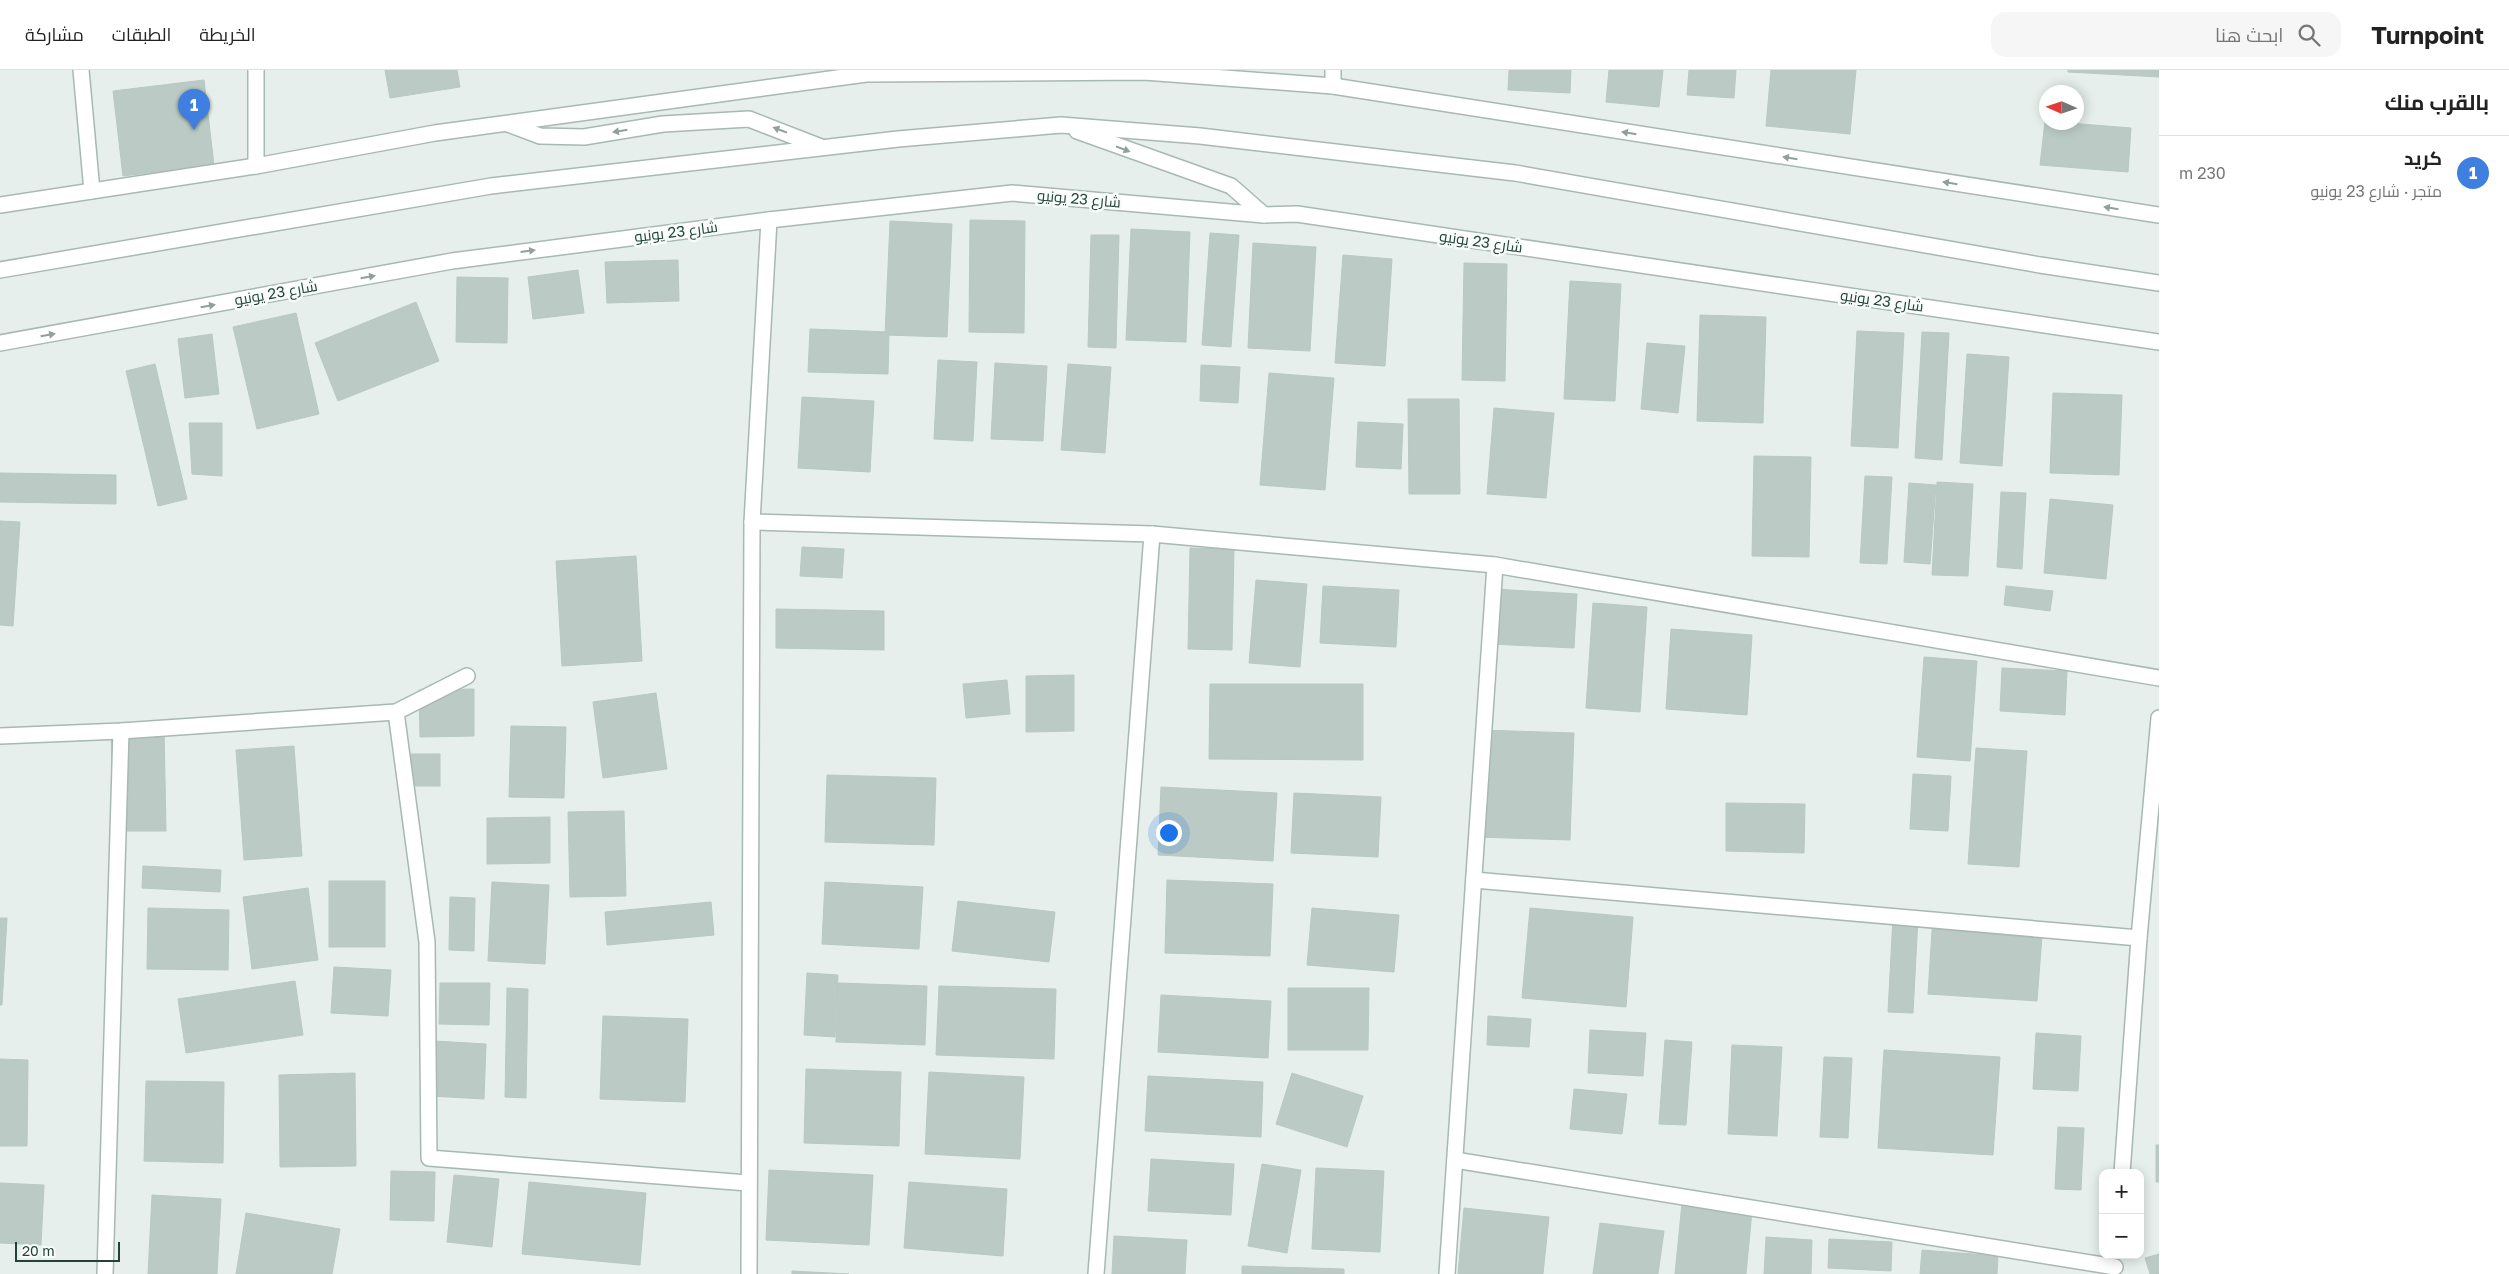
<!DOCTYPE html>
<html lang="ar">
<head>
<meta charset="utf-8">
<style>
  :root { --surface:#fff; --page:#f6f6f6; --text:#222; --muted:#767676; --line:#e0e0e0; --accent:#d93025 }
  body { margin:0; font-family:"Golos Text",Cairo,sans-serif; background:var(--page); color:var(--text); direction:rtl }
  .controls { position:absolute; right:15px; bottom:15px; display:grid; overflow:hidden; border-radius:10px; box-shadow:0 2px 12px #0003 }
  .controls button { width:45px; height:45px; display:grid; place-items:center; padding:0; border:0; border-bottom:1px solid var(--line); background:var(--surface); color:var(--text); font:25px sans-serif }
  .compass { position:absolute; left:2039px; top:15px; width:45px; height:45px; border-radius:50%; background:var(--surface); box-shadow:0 2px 12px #0003; rotate:273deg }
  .scale { position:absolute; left:15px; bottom:12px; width:105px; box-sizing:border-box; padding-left:5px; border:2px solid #24423a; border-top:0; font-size:14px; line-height:18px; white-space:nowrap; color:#24423a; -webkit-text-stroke:4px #f7fbf9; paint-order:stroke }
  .you { position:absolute; left:1168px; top:762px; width:18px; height:18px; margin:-12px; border:4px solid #fff; border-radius:50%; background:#1a73e8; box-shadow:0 0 0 8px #1a73e833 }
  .badge { display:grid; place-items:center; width:32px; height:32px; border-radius:50%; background:var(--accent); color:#fff; font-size:16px; font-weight:700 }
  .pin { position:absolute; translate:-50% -41px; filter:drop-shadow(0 1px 2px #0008) }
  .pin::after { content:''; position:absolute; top:26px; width:18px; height:15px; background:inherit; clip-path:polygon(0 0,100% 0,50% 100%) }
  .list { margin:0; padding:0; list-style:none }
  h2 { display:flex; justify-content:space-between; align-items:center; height:65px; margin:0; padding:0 20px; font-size:21px }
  h2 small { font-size:16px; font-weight:400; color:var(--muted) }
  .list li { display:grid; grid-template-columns:32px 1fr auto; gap:15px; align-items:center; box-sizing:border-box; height:75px; padding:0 20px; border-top:1px solid var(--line) }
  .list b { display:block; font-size:19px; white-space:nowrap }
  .list p { margin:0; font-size:16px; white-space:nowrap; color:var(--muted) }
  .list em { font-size:16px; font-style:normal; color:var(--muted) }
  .icon { flex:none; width:28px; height:28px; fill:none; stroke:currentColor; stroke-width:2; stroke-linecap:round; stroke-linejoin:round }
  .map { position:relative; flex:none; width:2159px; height:1204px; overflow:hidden; direction:ltr }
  header { display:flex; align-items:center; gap:30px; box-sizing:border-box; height:70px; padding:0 25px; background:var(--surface); border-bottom:1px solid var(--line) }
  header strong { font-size:24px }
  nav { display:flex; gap:28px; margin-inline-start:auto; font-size:18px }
  .search { width:350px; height:45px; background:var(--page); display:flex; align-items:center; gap:12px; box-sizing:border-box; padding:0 18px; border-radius:15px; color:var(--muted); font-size:19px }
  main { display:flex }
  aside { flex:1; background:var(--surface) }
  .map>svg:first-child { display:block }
</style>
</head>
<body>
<header>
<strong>Turnpoint</strong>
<div class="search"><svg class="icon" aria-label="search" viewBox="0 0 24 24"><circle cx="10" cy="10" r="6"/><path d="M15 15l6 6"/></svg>ابحث هنا</div>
<nav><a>الخريطة</a><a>الطبقات</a><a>مشاركة</a></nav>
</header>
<main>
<aside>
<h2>بالقرب منك<small></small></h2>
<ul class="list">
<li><span class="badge" style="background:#3f7fe0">1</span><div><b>كريد</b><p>متجر · شارع 23 يونيو</p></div><em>230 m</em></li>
</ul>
</aside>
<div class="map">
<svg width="2159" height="1204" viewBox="0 0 2159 1204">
  <rect width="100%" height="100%" fill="#e6efeb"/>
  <g fill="#bbcac4" stroke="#b8c9c2">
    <polygon points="385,0 457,0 460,17 390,28"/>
    <polygon points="1509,0 1571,0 1570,23 1508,20"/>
    <polygon points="1609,0 1663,0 1659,37 1606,32"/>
    <polygon points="1689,0 1736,0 1734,28 1687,25"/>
    <polygon points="1771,0 1856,0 1850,64 1766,56"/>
    <polygon points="2068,0 2159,0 2159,7 2068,2"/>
    <polygon points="204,10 214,95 123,106 113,21"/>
    <polygon points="2045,51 2131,58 2128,102 2040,95"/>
    <polygon points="970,150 1025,151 1024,263 969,262"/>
    <polygon points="890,151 952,154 947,267 885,265"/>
    <polygon points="1131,159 1190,162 1186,272 1126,270"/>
    <polygon points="1210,163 1239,165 1231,277 1202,275"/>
    <polygon points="1091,165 1119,165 1116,278 1088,277"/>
    <polygon points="1253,173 1316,177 1310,281 1248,278"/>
    <polygon points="1343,185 1392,189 1385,296 1335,293"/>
    <polygon points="678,190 679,231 607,233 605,192"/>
    <polygon points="1464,193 1507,194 1505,311 1462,310"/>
    <polygon points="578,200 584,243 533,249 528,207"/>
    <polygon points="457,207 508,208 507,273 456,272"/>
    <polygon points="1570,211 1621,214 1615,331 1564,329"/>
    <polygon points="416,232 439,291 338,331 315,273"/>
    <polygon points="296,243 319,344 257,359 233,257"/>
    <polygon points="1700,245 1766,247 1763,353 1697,351"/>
    <polygon points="810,259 889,262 888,304 808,302"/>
    <polygon points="1857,261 1904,263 1898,378 1851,376"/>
    <polygon points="1922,262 1949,263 1942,390 1915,388"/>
    <polygon points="212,264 219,324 185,328 178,269"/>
    <polygon points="1647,273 1685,276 1678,343 1641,339"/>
    <polygon points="1967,284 2009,287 2002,396 1960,393"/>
    <polygon points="938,290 977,292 973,371 934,369"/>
    <polygon points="995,293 1047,296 1043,371 991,369"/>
    <polygon points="155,294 187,429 158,436 126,301"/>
    <polygon points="1068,294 1111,297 1105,383 1061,380"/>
    <polygon points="1201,295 1240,297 1238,333 1200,331"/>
    <polygon points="1269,303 1334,308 1325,420 1260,415"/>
    <polygon points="2053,323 2122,325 2119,405 2050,403"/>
    <polygon points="802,327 874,331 870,402 798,398"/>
    <polygon points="1408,329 1459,329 1460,424 1409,424"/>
    <polygon points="1494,338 1554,343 1546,428 1487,424"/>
    <polygon points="1358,352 1403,354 1401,399 1356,397"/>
    <polygon points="189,353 222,353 222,406 192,404"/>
    <polygon points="1754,386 1811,387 1809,487 1752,486"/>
    <polygon points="0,403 116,405 116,434 0,432"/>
    <polygon points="1865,406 1892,407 1887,494 1860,493"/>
    <polygon points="1937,412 1973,414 1968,506 1932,505"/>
    <polygon points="1909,413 1936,415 1930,494 1904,492"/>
    <polygon points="2001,422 2026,423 2022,499 1997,497"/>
    <polygon points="2050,429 2113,435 2106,509 2044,503"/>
    <polygon points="0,451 20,452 13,556 0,555"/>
    <polygon points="802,477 844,479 842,508 800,506"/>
    <polygon points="1190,478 1234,479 1232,580 1188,579"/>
    <polygon points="636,486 642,591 562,596 556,491"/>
    <polygon points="1256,510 1307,514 1300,597 1249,593"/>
    <polygon points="1323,516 1399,520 1396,577 1320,573"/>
    <polygon points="2006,516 2053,521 2050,541 2004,535"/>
    <polygon points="1494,519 1577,524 1574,578 1491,574"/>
    <polygon points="1593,533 1647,537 1640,642 1586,638"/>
    <polygon points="776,539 884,541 884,580 776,578"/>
    <polygon points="1671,559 1752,565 1747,645 1666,639"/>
    <polygon points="1924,587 1977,591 1970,691 1917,687"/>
    <polygon points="2002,598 2067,601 2065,645 2000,641"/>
    <polygon points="1074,605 1074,661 1026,662 1026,606"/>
    <polygon points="1007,610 1010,644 966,648 963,614"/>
    <polygon points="1210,614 1363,614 1363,690 1209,689"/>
    <polygon points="474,619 474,666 420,667 419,620"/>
    <polygon points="656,623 667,699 603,708 593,632"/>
    <polygon points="511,656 566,657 564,728 509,727"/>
    <polygon points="164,657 166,761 113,761 111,658"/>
    <polygon points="1481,660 1574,663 1570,770 1477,767"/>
    <polygon points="294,676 302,786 244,790 236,680"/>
    <polygon points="1976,678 2027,681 2019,797 1968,794"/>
    <rect x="411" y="684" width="29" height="32"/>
    <polygon points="1913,704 1951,706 1948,761 1910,759"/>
    <polygon points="827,705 936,708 934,775 825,772"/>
    <polygon points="1161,717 1277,723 1273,791 1158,785"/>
    <polygon points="1294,723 1381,727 1378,787 1291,783"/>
    <polygon points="1726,733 1805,734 1804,783 1726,781"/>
    <polygon points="624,741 626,826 570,827 568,742"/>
    <polygon points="550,747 550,793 487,794 487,748"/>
    <polygon points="143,796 221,800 220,822 142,818"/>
    <polygon points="1167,810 1273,814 1270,886 1165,883"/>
    <rect x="329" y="811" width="56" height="66"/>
    <polygon points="492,812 549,815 545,894 488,891"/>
    <polygon points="825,812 923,817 919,879 822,874"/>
    <polygon points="308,818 318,890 252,899 243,827"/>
    <polygon points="450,827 475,828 474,881 449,880"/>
    <polygon points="958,831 1055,842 1049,892 952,881"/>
    <polygon points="711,832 714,865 607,875 605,842"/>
    <polygon points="148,838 229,840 228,900 147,899"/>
    <polygon points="1312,838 1399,845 1394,902 1307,895"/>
    <polygon points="1530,838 1633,847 1626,937 1522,928"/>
    <polygon points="1933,845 2043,853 2037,931 1928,924"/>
    <polygon points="1893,847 1918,848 1913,943 1888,942"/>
    <polygon points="0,848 7,848 2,935 0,935"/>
    <polygon points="334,897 391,900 388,946 331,943"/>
    <polygon points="807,903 838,905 835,967 804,965"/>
    <polygon points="295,911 303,965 186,983 178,929"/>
    <polygon points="440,913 490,913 489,955 439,954"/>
    <polygon points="838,913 927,916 925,975 836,972"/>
    <polygon points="939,916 1056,919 1054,989 936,985"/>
    <polygon points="507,918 528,919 526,1028 505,1027"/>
    <polygon points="1288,918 1369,918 1368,980 1288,980"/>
    <polygon points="1161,925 1271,931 1268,988 1158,982"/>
    <polygon points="603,946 688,949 685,1032 600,1029"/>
    <polygon points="1488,946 1531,949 1529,977 1487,975"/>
    <polygon points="1590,960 1646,963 1643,1006 1588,1003"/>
    <polygon points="2036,963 2081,966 2078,1021 2033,1019"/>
    <polygon points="1665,970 1692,972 1686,1055 1659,1054"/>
    <polygon points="434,971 486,974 484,1029 431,1026"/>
    <polygon points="1732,975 1782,977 1777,1066 1728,1064"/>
    <polygon points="1884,980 2000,987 1993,1085 1878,1078"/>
    <polygon points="1824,987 1852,988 1848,1068 1820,1067"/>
    <polygon points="0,989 28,990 27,1076 0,1076"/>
    <polygon points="806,999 901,1002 899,1076 804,1073"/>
    <polygon points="929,1002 1024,1007 1020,1089 925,1084"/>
    <polygon points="355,1003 356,1096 280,1097 279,1005"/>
    <polygon points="1292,1003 1363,1026 1347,1077 1276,1054"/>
    <polygon points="1148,1006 1263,1012 1261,1067 1145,1061"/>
    <polygon points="146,1011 224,1012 223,1093 144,1091"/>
    <polygon points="1574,1019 1627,1024 1622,1064 1570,1059"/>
    <polygon points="2058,1057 2084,1058 2081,1120 2055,1119"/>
    <rect x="2156" y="1075" width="3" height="37"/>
    <polygon points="1151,1089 1234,1094 1231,1145 1148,1141"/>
    <polygon points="1262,1094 1301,1100 1287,1183 1248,1176"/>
    <polygon points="1316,1098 1384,1101 1380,1182 1312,1179"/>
    <polygon points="769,1100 873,1105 869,1175 766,1170"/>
    <polygon points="391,1101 435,1102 434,1151 390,1150"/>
    <polygon points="454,1105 499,1109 492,1177 447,1172"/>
    <polygon points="529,1112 646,1123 640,1195 522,1184"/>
    <polygon points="909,1112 1007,1119 1003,1186 904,1178"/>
    <polygon points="0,1113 44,1115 41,1175 0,1173"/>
    <polygon points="152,1125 221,1129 217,1204 148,1204"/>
    <polygon points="1682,1133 1752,1141 1746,1204 1675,1204"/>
    <polygon points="1464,1138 1549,1147 1543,1204 1458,1204"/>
    <polygon points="246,1143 340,1159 332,1204 236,1204"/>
    <polygon points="1600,1153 1664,1161 1658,1204 1593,1204"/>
    <polygon points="1114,1166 1187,1170 1185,1204 1112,1204"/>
    <polygon points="1766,1167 1812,1170 1811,1204 1764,1204"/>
    <polygon points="1829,1169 1892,1172 1891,1201 1828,1198"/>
    <polygon points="1922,1180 1998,1186 1997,1204 1920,1204"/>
    <polygon points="2159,1184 2159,1204 2150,1204 2145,1188"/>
    <polygon points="1242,1196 1344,1199 1344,1204 1242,1204"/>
    <polygon points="792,1201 849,1204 792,1204"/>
  </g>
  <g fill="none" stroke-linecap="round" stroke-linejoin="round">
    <defs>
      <polyline id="service" points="81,0 92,121"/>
      <g id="minor">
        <polyline points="256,0 256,96"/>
        <polyline points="1333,16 1333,0"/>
        <polyline points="752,452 1152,464 1495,495 2159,608"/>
        <polyline points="396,642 427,872 429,1088 748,1113"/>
        <polyline points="0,666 121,661 396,642 467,606"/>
        <polyline points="1474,810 2139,868"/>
        <polyline points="1455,1090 2115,1197"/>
        <polyline points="2122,1103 2139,868 2159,648"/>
        <polyline points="105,1204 121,661"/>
        <polyline points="749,1204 752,452 769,150"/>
        <polyline points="1096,1204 1152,464"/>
        <polyline points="1447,1204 1495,495"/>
      </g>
      <g id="tertiary">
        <polyline points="508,54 540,66 584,67 663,54 749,49 821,77"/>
        <polyline points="1077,61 1231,116 1264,145"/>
        <polyline points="0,135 256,96 435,63 866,4 1144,2 1333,16 2159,145"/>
        <polyline points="0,200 491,116 898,69 1061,55 1200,66 1515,103 2040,195 2159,213"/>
        <polyline points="0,273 452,191 769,150 1012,123 1264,145 1297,144 2159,272"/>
      </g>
    </defs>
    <use href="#service" stroke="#a8b8b2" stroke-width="18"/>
    <use href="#minor" stroke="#a8b8b2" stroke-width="18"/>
    <use href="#tertiary" stroke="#a8b8b2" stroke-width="18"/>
    <use href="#service" stroke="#fff" stroke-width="15"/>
    <use href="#minor" stroke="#fff" stroke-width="15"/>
    <use href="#tertiary" stroke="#fff" stroke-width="15"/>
  </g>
  <defs><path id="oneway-solid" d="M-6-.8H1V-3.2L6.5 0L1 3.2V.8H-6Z" transform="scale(1.25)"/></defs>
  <g fill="#92a09c">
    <use href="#oneway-solid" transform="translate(780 60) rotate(-159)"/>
    <use href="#oneway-solid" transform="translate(620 61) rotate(171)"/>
    <use href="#oneway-solid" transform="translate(1629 63) rotate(-171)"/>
    <use href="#oneway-solid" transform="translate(1123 79) rotate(21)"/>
    <use href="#oneway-solid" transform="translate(1790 88) rotate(-171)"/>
    <use href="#oneway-solid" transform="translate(1950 113) rotate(-171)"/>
    <use href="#oneway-solid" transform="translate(2111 138) rotate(-171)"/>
    <use href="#oneway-solid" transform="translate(528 181) rotate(-7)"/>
    <use href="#oneway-solid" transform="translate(368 207) rotate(-10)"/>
    <use href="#oneway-solid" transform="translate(208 236) rotate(-10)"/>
    <use href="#oneway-solid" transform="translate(48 265) rotate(-10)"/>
  </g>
  <g text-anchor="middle" stroke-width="5" stroke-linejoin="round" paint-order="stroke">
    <g font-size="15" fill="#24423a" stroke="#f7fbf9">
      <text transform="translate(1079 129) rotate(5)" y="5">شارع 23 يونيو</text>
      <text transform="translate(676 162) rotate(-7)" y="5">شارع 23 يونيو</text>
      <text transform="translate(1481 172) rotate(8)" y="5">شارع 23 يونيو</text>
      <text transform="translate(276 223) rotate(-10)" y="5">شارع 23 يونيو</text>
      <text transform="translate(1882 231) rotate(8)" y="5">شارع 23 يونيو</text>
    </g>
  </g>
</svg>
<div class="controls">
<button>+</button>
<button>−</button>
</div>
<svg class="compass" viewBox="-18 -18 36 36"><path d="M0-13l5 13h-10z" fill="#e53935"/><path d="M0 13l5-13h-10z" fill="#767676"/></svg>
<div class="scale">20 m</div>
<div class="you"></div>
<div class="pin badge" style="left:194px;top:60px;background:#3f7fe0">1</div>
</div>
</main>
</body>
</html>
